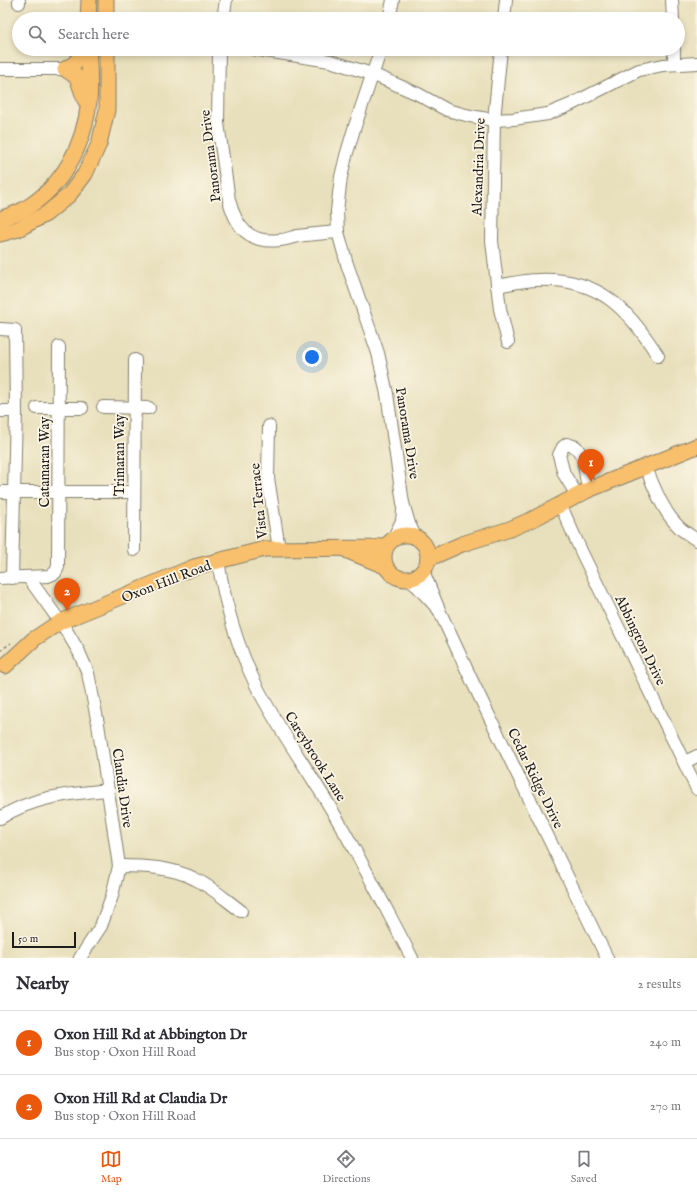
<!DOCTYPE html>
<html lang="en">
<head>
<meta charset="utf-8">
<style>
  :root { --surface:#fff; --page:#f7f7f7; --text:#2b2b33; --muted:#7c7c81; --line:#e1e1e2; --accent:#ea580c }
  body { margin:0; font-family:"IM FELL English",serif; background:var(--page); color:var(--text) }
  .scale { position:absolute; left:12px; bottom:10px; width:64px; box-sizing:border-box; padding-left:4px; border:2px solid #1c1c1c; border-top:0; font-size:11px; line-height:14px; white-space:nowrap; color:#1c1c1c; -webkit-text-stroke:3px #fcf5e5; paint-order:stroke }
  .you { position:absolute; left:312px; top:357px; width:14px; height:14px; margin:-10px; border:3px solid #fff; border-radius:50%; background:#1a73e8; box-shadow:0 0 0 6px #1a73e833 }
  .badge { display:grid; place-items:center; width:26px; height:26px; border-radius:50%; background:var(--accent); color:#fff; font-size:13px; font-weight:700 }
  .pin { position:absolute; translate:-50% -33px; filter:drop-shadow(0 1px 2px #0008) }
  .pin::after { content:''; position:absolute; top:21px; width:14px; height:12px; background:inherit; clip-path:polygon(0 0,100% 0,50% 100%) }
  .list { margin:0; padding:0; list-style:none }
  h2 { display:flex; justify-content:space-between; align-items:center; height:52px; margin:0; padding:0 16px; font-size:17px }
  h2 small { font-size:13px; font-weight:400; color:var(--muted) }
  .list li { display:grid; grid-template-columns:26px 1fr auto; gap:12px; align-items:center; box-sizing:border-box; height:64px; padding:0 16px; border-top:1px solid var(--line) }
  .list b { display:block; font-size:15px; white-space:nowrap }
  .list p { margin:0; font-size:13px; white-space:nowrap; color:var(--muted) }
  .list em { font-size:13px; font-style:normal; color:var(--muted) }
  .icon { flex:none; width:22px; height:22px; fill:none; stroke:currentColor; stroke-width:2; stroke-linecap:round; stroke-linejoin:round }
  .map { position:relative; flex:none; width:697px; height:958px; overflow:hidden }
  .search { position:absolute; background:var(--surface); box-shadow:0 2px 6px #0003; left:12px; right:12px; top:12px; height:44px; display:flex; align-items:center; gap:10px; box-sizing:border-box; padding:0 14px; border-radius:22px; color:var(--muted); font-size:15px }
  .sheet { height:180px; background:var(--surface) }
  nav { display:flex; justify-content:space-around; align-items:center; box-sizing:border-box; height:56px; border-top:1px solid var(--line); background:var(--surface); font-size:11px; color:var(--muted) }
  nav a { display:grid; justify-items:center; gap:2px }
  nav .on { color:var(--accent) }
  .map>svg:first-child { display:block }
</style>
</head>
<body>
<div class="map">
<svg width="697" height="958" viewBox="0 0 697 958">
  <rect width="100%" height="100%" fill="#fcf5e5"/>
  <filter id="ink" filterUnits="userSpaceOnUse"><feTurbulence type="fractalNoise" baseFrequency=".025" numOctaves="2"/><feDisplacementMap in="SourceGraphic" scale="8" xChannelSelector="R" yChannelSelector="G"/><feConvolveMatrix kernelMatrix="1 2 1 2 8 2 1 2 1" color-interpolation-filters="sRGB"/></filter>
  <filter id="wash" filterUnits="userSpaceOnUse"><feTurbulence type="fractalNoise" baseFrequency=".012" numOctaves="4" result="noise"/><feDisplacementMap in="SourceGraphic" scale="16" xChannelSelector="R" yChannelSelector="G"/><feGaussianBlur stdDeviation="0.9" result="paint"/><feColorMatrix in="noise" values="0 0 0 0 0 0 0 0 0 0 0 0 0 0 0 0 0 1.4 0 .05"/><feComposite in="paint" operator="in"/></filter>
  <g filter="url(#wash)">
    <rect width="100%" height="100%" fill="#e8e0bc"/>
  </g>
  <g filter="url(#ink)">
    <g fill="none" stroke-linecap="round" stroke-linejoin="round">
      <defs>
        <g id="minor">
          <polyline points="19,0 19,3"/>
          <polyline points="672,0 673,19"/>
          <polyline points="223,19 226,0"/>
          <polyline points="389,19 393,0"/>
          <polyline points="504,19 506,0"/>
          <path d="M 219,49 L 218,123 L 229,200 C 236,227 249,244 280,240 C 286,240 292,237 298,236 C 311,234 325,233 338,232"/>
          <polyline points="253,49 330,61 372,74 418,94 447,110 470,116 494,120 513,119 548,114 570,105 639,70 663,65 697,63"/>
          <polyline points="381,49 354,129 346,156 341,177 337,211 338,232 347,264 378,353 387,394 403,503 409,524 415,536"/>
          <polyline points="501,49 494,120 492,241 500,309 508,342"/>
          <polyline points="674,49 674,64"/>
          <polyline points="0,69 65,69"/>
          <path d="M 497,286 C 510,284 524,280 537,280 C 598,277 628,308 658,356"/>
          <polyline points="0,329 15,330 16,411 12,578"/>
          <polyline points="103,407 149,408"/>
          <polyline points="37,408 82,408"/>
          <polyline points="0,411 16,411"/>
          <polyline points="269,426 268,478 279,549"/>
          <path d="M 645,466 C 654,486 662,511 679,527 C 684,532 691,536 697,540"/>
          <polyline points="0,492 134,492"/>
          <polyline points="577,495 564,474 559,455 563,447 567,444 576,447 583,457 588,490"/>
          <polyline points="560,504 582,553 697,789"/>
          <polyline points="394,537 402,521 403,510"/>
          <polyline points="134,550 135,360"/>
          <path d="M 218,561 C 225,604 237,646 256,685 C 278,729 308,769 333,812 C 361,859 386,909 412,958"/>
          <polyline points="28,577 66,630 79,652 88,673 98,724 112,818 119,866 112,896 101,926 80,958"/>
          <polyline points="0,578 48,576 55,573 58,567 59,347"/>
          <polyline points="408,579 417,586 439,610 423,571"/>
          <polyline points="439,610 473,683 607,958"/>
          <polyline points="685,762 697,756"/>
          <path d="M 0,818 C 34,796 69,794 108,790"/>
          <path d="M 119,866 C 144,866 172,867 195,879 C 212,887 226,900 241,911"/>
        </g>
        <g id="major">
          <polyline points="106,0 106,19"/>
          <polyline points="88,19 89,0"/>
          <path d="M 84,49 C 80,60 75,64 65,69 L 77,77 L 85,100"/>
          <path d="M 0,219 C 7,216 16,214 23,210 C 63,187 84,146 89,101 C 91,84 89,66 88,49"/>
          <polyline points="0,234 18,229 46,214 69,195 85,174 99,144 107,110 107,49"/>
          <circle cx="406" cy="557" r="22"/>
          <polyline points="348,551 385,566"/>
          <polyline points="428,559 462,544 510,529 533,519 588,490 697,446"/>
          <polyline points="5,666 34,639 60,622 194,567 265,549 376,548 386,545"/>
        </g>
      </defs>
      <use href="#minor" stroke="#827e6c" stroke-width="14"/>
      <use href="#major" stroke="#827e6c" stroke-width="17"/>
      <polyline stroke="#827e6c" stroke-width="1.5" stroke-dasharray="3 3" stroke-linecap="butt" points="0,651 11,643"/>
      <use href="#minor" stroke="#fff" stroke-width="12"/>
      <use href="#major" stroke="#f8bf6c" stroke-width="15"/>
    </g>
  </g>
  <g text-anchor="middle" stroke-width="3.5" stroke-linejoin="round" paint-order="stroke">
    <g font-size="14" fill="#1c1c1c" stroke="#fcf5e5">
      <text transform="translate(210 156) rotate(-97)" y="5">Panorama Drive</text>
      <text transform="translate(478 167) rotate(-88)" y="5">Alexandria Drive</text>
      <text transform="translate(408 433) rotate(81)" y="5">Panorama Drive</text>
      <text transform="translate(119 455) rotate(-90)" y="5">Trimaran Way</text>
      <text transform="translate(44 462) rotate(-90)" y="5">Catamaran Way</text>
      <text transform="translate(258 501) rotate(-96)" y="5">Vista Terrace</text>
      <text transform="translate(166 581) rotate(-21)" y="5">Oxon Hill Road</text>
      <text transform="translate(641 640) rotate(64)" y="5">Abbington Drive</text>
      <text transform="translate(316 756) rotate(58)" y="5">Careybrook Lane</text>
      <text transform="translate(536 778) rotate(64)" y="5">Cedar Ridge Drive</text>
      <text transform="translate(123 788) rotate(82)" y="5">Claudia Drive</text>
    </g>
  </g>
</svg>
<div class="scale">50 m</div>
<div class="you"></div>
<div class="pin badge" style="left:591px;top:482px">1</div>
<div class="pin badge" style="left:67px;top:611px">2</div>
<div class="search"><svg class="icon" aria-label="search" viewBox="0 0 24 24"><circle cx="10" cy="10" r="6"/><path d="M15 15l6 6"/></svg>Search here</div>
</div>
<section class="sheet">
<h2>Nearby<small>2 results</small></h2>
<ul class="list">
<li><span class="badge">1</span><div><b>Oxon Hill Rd at Abbington Dr</b><p>Bus stop · Oxon Hill Road</p></div><em>240 m</em></li>
<li><span class="badge">2</span><div><b>Oxon Hill Rd at Claudia Dr</b><p>Bus stop · Oxon Hill Road</p></div><em>270 m</em></li>
</ul>
</section>
<nav>
<a class="on"><svg class="icon" aria-label="map" viewBox="0 0 24 24"><path d="M3 6l6-2 6 2 6-2v14l-6 2-6-2-6 2zM9 4v14M15 6v14"/></svg>Map</a>
<a><svg class="icon" aria-label="directions" viewBox="0 0 24 24"><path d="M12 3l9 9-9 9-9-9zM9 14v-3h6M13 9l2 2-2 2"/></svg>Directions</a>
<a><svg class="icon" aria-label="saved" viewBox="0 0 24 24"><path d="M7 4h10v16l-5-4-5 4z"/></svg>Saved</a>
</nav>
</body>
</html>
